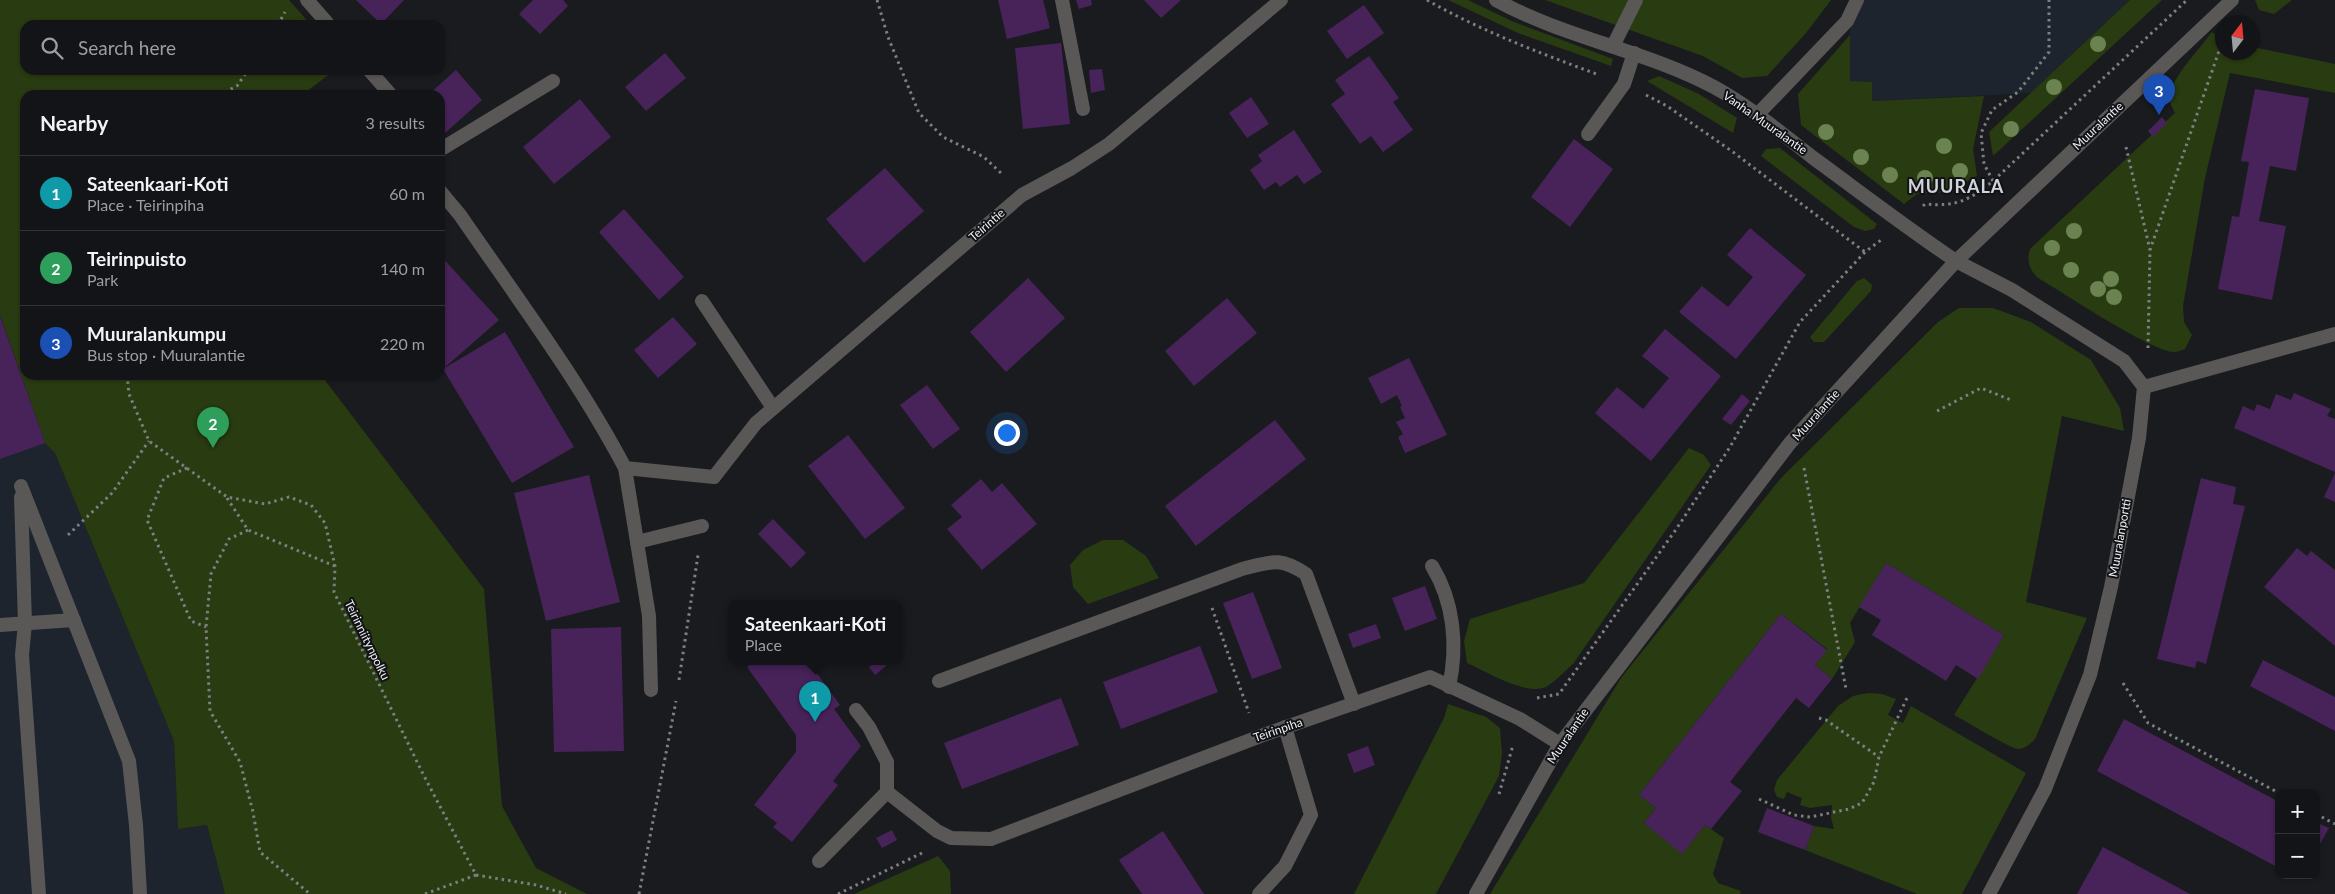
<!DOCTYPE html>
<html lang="en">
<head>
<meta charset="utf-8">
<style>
  :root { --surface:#131417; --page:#1c1d20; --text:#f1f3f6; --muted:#9d9ea1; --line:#323336; --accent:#fd9c56 }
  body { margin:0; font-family:Lato,sans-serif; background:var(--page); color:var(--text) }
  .controls { position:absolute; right:15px; bottom:15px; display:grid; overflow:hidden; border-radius:10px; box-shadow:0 1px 4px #0004 }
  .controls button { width:45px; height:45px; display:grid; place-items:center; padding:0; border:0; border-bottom:1px solid var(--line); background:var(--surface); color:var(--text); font:25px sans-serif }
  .compass { position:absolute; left:2215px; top:15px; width:45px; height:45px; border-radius:50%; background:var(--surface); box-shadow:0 1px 4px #0004; rotate:16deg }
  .you { position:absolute; left:1006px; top:432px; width:18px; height:18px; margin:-12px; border:4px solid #fff; border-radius:50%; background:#1a73e8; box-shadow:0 0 0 8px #1a73e833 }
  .badge { display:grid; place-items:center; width:32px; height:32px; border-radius:50%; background:var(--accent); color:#fff; font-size:16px; font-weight:700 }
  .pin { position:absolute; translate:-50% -41px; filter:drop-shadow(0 1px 2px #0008) }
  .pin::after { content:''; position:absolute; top:26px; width:18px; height:15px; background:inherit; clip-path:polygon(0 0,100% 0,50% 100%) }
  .popup { position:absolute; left:728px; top:600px; width:175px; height:65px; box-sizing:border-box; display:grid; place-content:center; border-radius:10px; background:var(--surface); filter:drop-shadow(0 1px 4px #0005); font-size:16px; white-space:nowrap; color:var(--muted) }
  .popup b { font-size:19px; color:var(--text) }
  .popup::after { content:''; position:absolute; left:50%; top:100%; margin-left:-10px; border:10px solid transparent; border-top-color:var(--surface) }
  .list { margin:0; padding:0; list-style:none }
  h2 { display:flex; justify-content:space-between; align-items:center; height:65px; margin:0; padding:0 20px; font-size:21px }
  h2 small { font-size:16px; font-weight:400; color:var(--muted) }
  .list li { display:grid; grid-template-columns:32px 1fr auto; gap:15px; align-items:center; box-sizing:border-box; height:75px; padding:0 20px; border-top:1px solid var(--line) }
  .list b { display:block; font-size:19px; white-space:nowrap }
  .list p { margin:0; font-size:16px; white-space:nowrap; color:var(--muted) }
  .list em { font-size:16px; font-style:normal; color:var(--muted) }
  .icon { flex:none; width:28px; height:28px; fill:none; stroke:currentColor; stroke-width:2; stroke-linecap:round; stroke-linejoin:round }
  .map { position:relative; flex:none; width:2335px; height:894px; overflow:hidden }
  .search { position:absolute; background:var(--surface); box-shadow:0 1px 4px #0004; left:20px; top:20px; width:425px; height:55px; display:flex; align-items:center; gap:12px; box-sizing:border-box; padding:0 18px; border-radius:15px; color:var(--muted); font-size:19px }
  .panel { position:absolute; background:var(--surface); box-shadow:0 1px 4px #0004; left:20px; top:90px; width:425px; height:290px; border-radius:15px }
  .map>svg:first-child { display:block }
</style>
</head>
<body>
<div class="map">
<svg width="2335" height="894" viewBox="0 0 2335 894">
  <rect width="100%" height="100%" fill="#191b1f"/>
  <g fill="#1e242d">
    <polygon points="1850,0 2130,0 2031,93 1871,101 1871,82 1850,81"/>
    <polygon points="0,315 45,443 55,453 174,741 178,829 207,825 225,894 0,894"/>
  </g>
  <g fill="#293b11">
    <polygon points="0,0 289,0 311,25 25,25 25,70 335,70 302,95 25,95 25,375 321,375 484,589 502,806 536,868 587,894 225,894 207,825 178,829 174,741 55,453 45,443 0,315"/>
    <polygon points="1448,0 1468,0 1514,22 1613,59 1611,66 1518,33"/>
    <polygon points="1545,0 1831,0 1806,33 1767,76 1742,78 1703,56"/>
    <polygon points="2130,0 2162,0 1993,156 1989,132"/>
    <polygon points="2255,0 2292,0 2274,14 2259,10"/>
    <path d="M 2212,32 L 2222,39 L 2222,52 L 2252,52 L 2253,47 L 2335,64 L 2335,93 L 2230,73 L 2205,178 L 2183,306 L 2184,322 L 2192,335 L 2185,349 C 2182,350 2177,352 2174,352 C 2150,351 2064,293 2038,278 C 2030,270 2026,262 2030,249 L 2175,113 L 2166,95 L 2184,67 Z"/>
    <polygon points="1850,35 1850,81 1872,82 1872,101 1984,96 1973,149 1977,176 1947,192 1917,194 1904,204 1801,125 1798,94"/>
    <polygon points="1659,76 1699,94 1737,118 1733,133 1647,81"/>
    <polygon points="1780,148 1877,224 1874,229 1865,231 1854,227 1761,156 1766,149"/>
    <polygon points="1864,278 1872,285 1871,291 1824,342 1814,342 1810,337 1857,281"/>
    <path d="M 1959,308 L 1993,308 L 2031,322 L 2091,360 L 2120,408 L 2124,431 L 2062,416 L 2026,602 L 2087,618 L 2035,739 C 2030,744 2025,749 2018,749 C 2011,749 1964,720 1954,715 L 2004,635 L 1886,563 L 1850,623 L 1855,642 L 1832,679 L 1815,665 L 1827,649 L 1781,614 L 1639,795 L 1656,808 L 1644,823 L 1682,853 L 1705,825 L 1724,838 L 1713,874 L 1718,883 L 1741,891 L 1740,894 L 1490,894 L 1621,678 L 1781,478 L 1938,322 Z"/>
    <path d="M 1689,448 L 1704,455 L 1711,465 L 1573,664 C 1565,671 1555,682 1546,687 C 1526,696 1485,671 1467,663 L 1464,641 L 1470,619 L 1584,583 Z"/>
    <polygon points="1103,540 1123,540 1146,556 1159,578 1088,604 1073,587 1070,565 1083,550"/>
    <polygon points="1868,693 1882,694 1896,699 1888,715 1903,723 1911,706 2026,773 1962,894 1917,894 1805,850 1814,826 1834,829 1831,818 1832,805 1810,808 1800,805 1802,798 1787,792 1784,799 1777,797 1774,790 1777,780 1838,706 1853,696"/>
    <polygon points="1448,704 1486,717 1500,728 1502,754 1499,776 1436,894 1354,894 1444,718"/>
    <polygon points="938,856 950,871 951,894 854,894"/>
  </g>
  <g fill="#48235a">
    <polygon points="356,0 404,0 381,24"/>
    <polygon points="533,0 563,0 568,6 540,34 519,14"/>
    <polygon points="998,0 1043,0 1050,28 1007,39"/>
    <polygon points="1076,0 1091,0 1092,5 1079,9"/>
    <polygon points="1144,0 1181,0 1161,18"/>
    <polygon points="1364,5 1384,33 1347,59 1327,31"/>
    <polygon points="1061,43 1070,124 1023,129 1015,48"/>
    <polygon points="665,53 686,78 646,111 625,87"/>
    <polygon points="1369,56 1399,98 1393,102 1413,130 1383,152 1371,136 1360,144 1331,104 1345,94 1335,80"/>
    <polygon points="1102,69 1105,90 1091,93 1089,70"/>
    <polygon points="456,70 482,100 445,133 440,127 440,95 428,95"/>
    <polygon points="2255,89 2309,98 2296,171 2270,166 2259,221 2286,226 2272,300 2218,289 2232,216 2239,217 2249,162 2241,161"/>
    <polygon points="1251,97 1269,124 1247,138 1229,113"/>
    <polygon points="580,99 611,137 554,184 523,147"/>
    <polygon points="2162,117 2167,123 2153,137 2148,131"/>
    <polygon points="1294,130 1322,172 1304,184 1297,175 1280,187 1276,182 1264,190 1250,170 1262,161 1258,155"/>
    <polygon points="1574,139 1613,169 1570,227 1531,197"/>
    <polygon points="885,168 924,211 864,263 826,219"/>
    <polygon points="624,209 684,277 659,300 599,232"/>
    <polygon points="1750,228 1806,275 1736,359 1679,312 1702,286 1728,307 1753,277 1727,255"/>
    <polygon points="440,255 499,320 443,369 440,365"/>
    <polygon points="1028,278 1065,318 1006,372 970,332"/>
    <polygon points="1227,298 1257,333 1194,386 1165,351"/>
    <polygon points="0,316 45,443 0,459"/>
    <polygon points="673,317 697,344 658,378 634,350"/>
    <polygon points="1665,329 1721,376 1651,461 1595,413 1617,387 1643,409 1669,378 1642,356"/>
    <polygon points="505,332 574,447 512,483 443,369"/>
    <polygon points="1409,358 1447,435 1405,453 1398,437 1403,434 1396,422 1405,418 1400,407 1402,406 1397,395 1381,404 1368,378"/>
    <polygon points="927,385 960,429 933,449 900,405"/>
    <polygon points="2294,393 2331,409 2327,416 2335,419 2335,472 2234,428 2243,406 2254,411 2257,404 2270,409 2276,394 2291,400"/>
    <polygon points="1742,394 1750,401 1731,425 1722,419"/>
    <polygon points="1275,420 1306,459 1196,546 1165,506"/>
    <polygon points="848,435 905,508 865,539 808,466"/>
    <polygon points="2335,473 2335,502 2324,497"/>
    <polygon points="589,475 620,602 546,621 514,493"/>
    <polygon points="2201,478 2236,487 2233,504 2245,506 2206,664 2197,661 2195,668 2157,659"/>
    <polygon points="981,479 992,492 1002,483 1037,524 982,570 947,529 962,517 951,505"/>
    <polygon points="773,519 806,553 791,568 758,534"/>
    <polygon points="2297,548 2307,556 2311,551 2335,570 2335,646 2264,587"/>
    <polygon points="1886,563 2004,635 1978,679 1956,665 1946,681 1872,635 1881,620 1859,607"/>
    <polygon points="1425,586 1437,619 1405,631 1392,598"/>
    <polygon points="1253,592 1282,668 1252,679 1223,603"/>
    <polygon points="1781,614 1827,650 1815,665 1832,679 1809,708 1796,698 1730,782 1742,791 1711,829 1705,825 1682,854 1644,823 1656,808 1639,795"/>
    <polygon points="1376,624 1381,638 1353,648 1348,634"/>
    <polygon points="621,627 624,751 554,752 551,629"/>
    <polygon points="1200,646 1218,692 1121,729 1103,682"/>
    <polygon points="2263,660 2335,697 2335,731 2250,686"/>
    <polygon points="755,661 808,661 840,705 834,709 861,746 833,781 838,785 792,842 773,827 777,823 754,805 796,752 796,735 747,667"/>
    <polygon points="874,661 892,661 875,675 869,667 875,662"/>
    <polygon points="1061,698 1079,745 962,789 944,743"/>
    <polygon points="2124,719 2279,802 2279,868 2097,771"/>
    <polygon points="1368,746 1375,765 1354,773 1347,754"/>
    <polygon points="1767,808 1814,826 1805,850 1758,832"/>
    <polygon points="2316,822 2329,828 2316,851"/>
    <polygon points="892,830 897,840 882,848 876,838"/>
    <polygon points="1163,831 1204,894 1142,894 1119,860"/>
    <polygon points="2103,847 2190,894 2077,894"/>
  </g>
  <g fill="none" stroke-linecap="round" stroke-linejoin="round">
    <g stroke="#7d7f83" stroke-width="3" stroke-dasharray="2.5 4" stroke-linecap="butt">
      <polyline points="877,0 888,37 919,113 943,137 984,157 1003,175"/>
      <path d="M 1427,0 C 1481,31 1540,53 1599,75"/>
      <polyline points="278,25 285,12"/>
      <polyline points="219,95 237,86 248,70"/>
      <polyline points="1646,95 1667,106 1733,152 1865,252"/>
      <polyline points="2126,147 2150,250"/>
      <polyline points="1993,181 1984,164 1981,133 1992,110 2018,92 2049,52 2049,0"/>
      <path d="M 1923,206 L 1925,204 C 1956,207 1970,200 1993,181 L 2187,0"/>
      <polyline points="2148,348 2150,250 2219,51"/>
      <polyline points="127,375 129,394 149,441 227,497 265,504 289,497 311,505 325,523 335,566 334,592 423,774 476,875"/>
      <polyline points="1937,411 1981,388 2011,400"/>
      <polyline points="187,468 164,478 147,520 191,621 206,627"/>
      <polyline points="1804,468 1846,689"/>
      <polyline points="227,498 248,530 335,566"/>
      <polyline points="248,530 229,539 211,574 206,627 210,711 240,762 253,812 260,852 310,894"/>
      <polyline points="68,535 112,493 149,441"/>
      <polyline points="1212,608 1249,713"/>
      <polyline points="679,680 698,555"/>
      <polyline points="2123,683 2148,723 2279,793"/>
      <polyline points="1537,698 1559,694 1677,528 1730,447 1800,322 1865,252 1881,240"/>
      <polyline points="1819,718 1826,720 1879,757"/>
      <polyline points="1499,794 1513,745"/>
      <polyline points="1759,799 1794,815 1810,817 1849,809 1862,803 1874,782 1879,757 1907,698"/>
      <polyline points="2316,814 2335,824"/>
      <polyline points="476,875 536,885 566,894"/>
      <polyline points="425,894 476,875"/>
      <polyline points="639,894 676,701"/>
      <polyline points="838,894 922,853"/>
    </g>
    <g stroke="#595856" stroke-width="14">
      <polyline points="1062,0 1083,109"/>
      <polyline points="1613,46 1636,0"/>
      <polyline points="1757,115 1847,21 1857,0"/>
      <polyline points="1588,134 1624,84 1634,53"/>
      <polyline points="440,146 443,148 553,81"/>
      <path d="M 440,191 L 460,215 C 517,298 578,379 625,468 L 714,477"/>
      <polyline points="702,301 773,408"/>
      <polyline points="625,468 649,616 651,690"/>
      <polyline points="21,486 129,761 136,825 140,894"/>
      <polyline points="21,497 25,623 22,655 39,894"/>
      <polyline points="637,542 702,526"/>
      <path d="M 1432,566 C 1454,602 1458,646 1449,687"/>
      <polyline points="0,625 74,620"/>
      <path d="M 939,681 L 1242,569 C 1271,562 1279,556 1306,574 L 1354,704"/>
      <polyline points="887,792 937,831 951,838 991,839"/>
      <polyline points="819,861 887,792 887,762 869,727 856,710"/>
      <polyline points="1259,894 1285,866 1311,815 1285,727"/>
    </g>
    <g stroke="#595856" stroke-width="14">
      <polyline points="307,0 329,25"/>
      <polyline points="369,70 391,95"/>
      <polyline points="1956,261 2012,290 2124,361 2144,387 2139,438 2111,587 2090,675 2045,789 1989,894"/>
      <polyline points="2144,387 2335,334"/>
      <polyline points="714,477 756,423 1022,195 1072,168 1109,144 1281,0"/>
      <polyline points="991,839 1266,734 1430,677 1520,719 1560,744"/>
    </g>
    <g stroke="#595856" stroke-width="14">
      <path d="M 1496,0 C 1565,38 1644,50 1714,87 C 1749,106 1781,133 1812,157 C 1860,192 1907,228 1956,261"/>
      <polyline points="1476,894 1560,744 1790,443 1956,261 2232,0"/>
    </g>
  </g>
  <g fill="#6a8351">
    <circle cx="2098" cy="44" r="8"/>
    <circle cx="2054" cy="87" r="8"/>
    <circle cx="2011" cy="129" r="8"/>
    <circle cx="1826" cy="132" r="8"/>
    <circle cx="1944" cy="146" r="8"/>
    <circle cx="1861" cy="157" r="8"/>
    <circle cx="1960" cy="171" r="8"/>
    <circle cx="1890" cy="175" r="8"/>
    <circle cx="1925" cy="178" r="8"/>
    <circle cx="2074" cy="231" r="8"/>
    <circle cx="2052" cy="248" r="8"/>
    <circle cx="2071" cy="270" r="8"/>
    <circle cx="2111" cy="279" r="8"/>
    <circle cx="2098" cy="289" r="8"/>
    <circle cx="2114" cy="297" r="8"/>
  </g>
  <g text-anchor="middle" stroke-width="4" stroke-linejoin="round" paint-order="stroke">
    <g font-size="12" fill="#eff1f4" stroke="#101216">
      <text transform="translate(1765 123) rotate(35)" y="4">Vanha Muuralantie</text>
      <text transform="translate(2098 126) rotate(-43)" y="4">Muuralantie</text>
      <text transform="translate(987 225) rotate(-41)" y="4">Teirintie</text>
      <text transform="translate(1816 415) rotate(-48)" y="4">Muuralantie</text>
      <text transform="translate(2120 538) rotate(-80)" y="4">Muuralanportti</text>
      <text transform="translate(367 640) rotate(64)" y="4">Teirinniitynpolku</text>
      <text transform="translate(1278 730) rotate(-19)" y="4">Teirinpiha</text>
      <text transform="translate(1568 736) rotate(-56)" y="4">Muuralantie</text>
    </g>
    <g font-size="18" font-weight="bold" letter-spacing="1" fill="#d1d5db" stroke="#101216">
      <text x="1956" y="193">MUURALA</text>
    </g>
  </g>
</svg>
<div class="controls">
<button>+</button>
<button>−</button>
</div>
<svg class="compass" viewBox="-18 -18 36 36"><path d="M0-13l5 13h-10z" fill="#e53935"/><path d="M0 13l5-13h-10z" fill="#9d9ea1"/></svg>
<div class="you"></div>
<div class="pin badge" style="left:815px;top:722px;background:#0f9aa8">1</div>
<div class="popup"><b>Sateenkaari-Koti</b>Place</div>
<div class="pin badge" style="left:213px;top:448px;background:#2e9e5b">2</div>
<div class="pin badge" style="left:2159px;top:115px;background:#1a4fb4">3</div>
<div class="search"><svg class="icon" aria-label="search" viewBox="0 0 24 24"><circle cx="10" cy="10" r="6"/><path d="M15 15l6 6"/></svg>Search here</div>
<section class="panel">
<h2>Nearby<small>3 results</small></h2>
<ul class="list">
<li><span class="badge" style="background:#0f9aa8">1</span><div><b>Sateenkaari-Koti</b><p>Place · Teirinpiha</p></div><em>60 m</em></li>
<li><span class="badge" style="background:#2e9e5b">2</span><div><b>Teirinpuisto</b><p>Park</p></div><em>140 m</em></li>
<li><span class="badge" style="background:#1a4fb4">3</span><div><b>Muuralankumpu</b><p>Bus stop · Muuralantie</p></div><em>220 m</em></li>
</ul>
</section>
</div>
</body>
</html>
